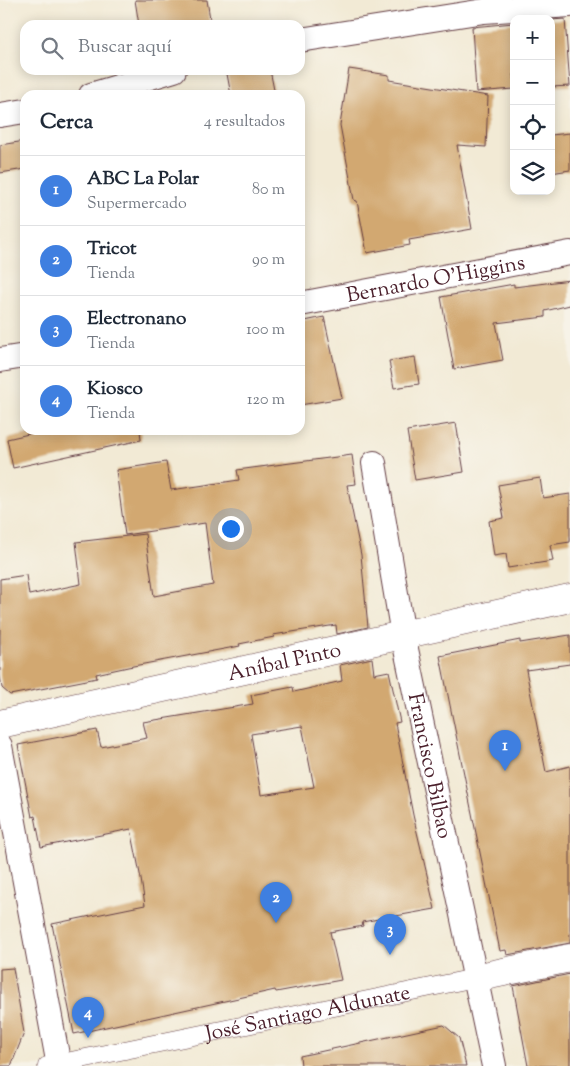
<!DOCTYPE html>
<html lang="es">
<head>
<meta charset="utf-8">
<style>
  :root { --surface:#fff; --page:#f2f2f3; --text:#1f2937; --muted:#747a83; --line:#e0e1e3; --accent:#0b8043 }
  body { margin:0; font-family:"Sorts Mill Goudy",serif; background:var(--page); color:var(--text) }
  .controls { position:absolute; right:15px; top:15px; display:grid; overflow:hidden; border-radius:10px; box-shadow:0 2px 12px #0003 }
  .controls button { width:45px; height:45px; display:grid; place-items:center; padding:0; border:0; border-bottom:1px solid var(--line); background:var(--surface); color:var(--text); font:25px sans-serif }
  .you { position:absolute; left:230px; top:528px; width:18px; height:18px; margin:-12px; border:4px solid #fff; border-radius:50%; background:#1a73e8; box-shadow:0 0 0 8px #1a73e833 }
  .badge { display:grid; place-items:center; width:32px; height:32px; border-radius:50%; background:var(--accent); color:#fff; font-size:16px; font-weight:700 }
  .pin { position:absolute; translate:-50% -41px; filter:drop-shadow(0 1px 2px #0008) }
  .pin::after { content:''; position:absolute; top:26px; width:18px; height:15px; background:inherit; clip-path:polygon(0 0,100% 0,50% 100%) }
  .list { margin:0; padding:0; list-style:none }
  h2 { display:flex; justify-content:space-between; align-items:center; height:65px; margin:0; padding:0 20px; font-size:21px }
  h2 small { font-size:16px; font-weight:400; color:var(--muted) }
  .list li { display:grid; grid-template-columns:32px 1fr auto; gap:15px; align-items:center; box-sizing:border-box; height:70px; padding:0 20px; border-top:1px solid var(--line) }
  .list b { display:block; font-size:19px; white-space:nowrap }
  .list p { margin:0; font-size:16px; white-space:nowrap; color:var(--muted) }
  .list em { font-size:16px; font-style:normal; color:var(--muted) }
  .icon { flex:none; width:28px; height:28px; fill:none; stroke:currentColor; stroke-width:2; stroke-linecap:round; stroke-linejoin:round }
  .map { position:relative; flex:none; width:570px; height:1066px; overflow:hidden }
  .search { position:absolute; background:var(--surface); box-shadow:0 2px 12px #0003; left:20px; top:20px; width:285px; height:55px; display:flex; align-items:center; gap:12px; box-sizing:border-box; padding:0 18px; border-radius:15px; color:var(--muted); font-size:19px }
  .panel { position:absolute; background:var(--surface); box-shadow:0 2px 12px #0003; left:20px; top:90px; width:285px; height:345px; border-radius:15px }
  .map>svg:first-child { display:block }
</style>
</head>
<body>
<div class="map">
<svg width="570" height="1066" viewBox="0 0 570 1066">
  <rect width="100%" height="100%" fill="#f7f3e8"/>
  <filter id="ink" filterUnits="userSpaceOnUse"><feTurbulence type="fractalNoise" baseFrequency=".02" numOctaves="2"/><feDisplacementMap in="SourceGraphic" scale="10" xChannelSelector="R" yChannelSelector="G"/><feConvolveMatrix kernelMatrix="1 2 1 2 8 2 1 2 1" color-interpolation-filters="sRGB"/></filter>
  <filter id="wash" filterUnits="userSpaceOnUse"><feTurbulence type="fractalNoise" baseFrequency=".0096" numOctaves="4" result="noise"/><feDisplacementMap in="SourceGraphic" scale="20" xChannelSelector="R" yChannelSelector="G"/><feGaussianBlur stdDeviation="1.12" result="paint"/><feColorMatrix in="noise" values="0 0 0 0 0 0 0 0 0 0 0 0 0 0 0 0 0 1.4 0 .05"/><feComposite in="paint" operator="in"/></filter>
  <g filter="url(#wash)">
    <rect width="100%" height="100%" fill="#f2ead5"/>
    <g id="blocks">
      <g fill="#d2a871" fill-rule="evenodd">
        <polygon points="135,0 207,0 211,25 139,25"/>
        <polygon points="565,19 570,86 551,87 551,20"/>
        <polygon points="514,23 514,89 476,92 472,27"/>
        <polygon points="349,69 389,75 389,80 488,96 486,147 457,145 472,229 409,240 410,245 367,253 357,201 354,200 340,125"/>
        <polygon points="249,70 270,70 275,95 231,95 227,74"/>
        <polygon points="570,133 570,170 551,173 551,135"/>
        <polygon points="25,141 25,169 0,173 0,145"/>
        <polygon points="570,280 570,305 545,311 545,317 496,323 503,360 454,369 441,297 514,284 514,287"/>
        <polygon points="324,317 342,398 300,405 300,322"/>
        <polygon points="415,357 419,384 394,388 389,361"/>
        <polygon points="456,423 464,472 415,480 407,431"/>
        <polygon points="46,430 140,430 141,440 13,468 7,439"/>
        <polygon points="352,455 356,484 347,485 361,555 368,627 337,634 336,625 273,635 274,637 239,644 240,646 128,667 96,674 97,678 10,695 2,688 0,676 0,579 26,575 29,595 81,584 76,542 145,534 154,596 213,585 205,523 125,535 116,470 166,462 171,490 239,480 237,470"/>
        <polygon points="540,478 543,498 570,494 570,542 550,545 553,561 508,568 506,554 494,556 489,521 504,518 498,485"/>
        <polygon points="570,635 570,664 526,670 546,772 570,766 570,943 507,955 506,950 500,951 440,656 520,640 520,643"/>
        <path d="M 372,658 L 374,674 L 389,671 L 400,722 L 395,723 L 413,815 L 435,909 L 362,922 L 363,926 L 330,932 L 341,980 L 276,992 L 275,990 L 74,1034 L 52,924 L 145,905 L 141,879 L 131,829 L 41,847 L 35,816 L 32,817 L 18,745 L 97,730 L 101,747 L 147,738 L 143,722 L 253,704 L 251,695 L 293,687 L 294,692 L 342,681 L 340,665 ZM 302,726 L 314,787 L 261,795 L 251,734 Z"/>
        <polygon points="13,968 24,1033 11,1066 0,1066 0,969"/>
        <polygon points="570,974 570,1066 528,1066 513,986"/>
        <polygon points="444,1025 459,1038 466,1066 301,1066 300,1056"/>
      </g>
    </g>
  </g>
  <g filter="url(#ink)">
    <use href="#blocks" fill-opacity="0" stroke="#633d44" stroke-width="1"/>
    <g fill="none" stroke-linecap="round" stroke-linejoin="round">
      <defs>
        <g id="pedestrian">
          <path id="s1" d="M 47,1066 L 475,978"/>
        </g>
        <g id="minor">
          <polyline points="300,40 484,11 570,5"/>
          <polyline points="91,95 174,70"/>
          <polyline points="0,115 25,111"/>
          <path id="s2" d="M 300,304 L 570,253"/>
          <polyline points="0,360 25,356"/>
          <path id="s3" d="M 374,463 L 403,635 L 494,1066"/>
          <polyline points="0,746 59,1066"/>
        </g>
        <g id="secondary">
          <path id="s4" d="M 0,724 L 570,598"/>
          <polyline points="475,978 570,958"/>
        </g>
      </defs>
      <use href="#pedestrian" stroke="#633d44" stroke-width="19"/>
      <use href="#minor" stroke="#633d44" stroke-width="26"/>
      <use href="#secondary" stroke="#633d44" stroke-width="29"/>
      <use href="#pedestrian" stroke="#fff" stroke-width="18"/>
      <use href="#minor" stroke="#fff" stroke-width="24"/>
      <use href="#secondary" stroke="#fff" stroke-width="28"/>
    </g>
  </g>
  <g text-anchor="middle" stroke-width="4.5" stroke-linejoin="round" paint-order="stroke">
    <g font-size="21" fill="#4a1f2b" stroke="#f7f3e8">
      <text dy="7" stroke="none"><textPath href="#s2" startOffset="138">Bernardo O'Higgins</textPath></text>
      <text dy="7" stroke="none"><textPath href="#s4" startOffset="291">Aníbal Pinto</textPath></text>
      <text dy="7" stroke="none"><textPath href="#s3" startOffset="308">Francisco Bilbao</textPath></text>
      <text dy="7" stroke="none"><textPath href="#s1" startOffset="266">José Santiago Aldunate</textPath></text>
    </g>
  </g>
</svg>
<div class="controls">
<button>+</button>
<button>−</button>
<button><svg class="icon" aria-label="locate" viewBox="0 0 24 24"><circle cx="12" cy="12" r="6"/><path d="M12 2v4M12 18v4M2 12h4M18 12h4"/></svg></button>
<button><svg class="icon" aria-label="layers" viewBox="0 0 24 24"><path d="M12 4l9 5-9 5-9-5zM3 14l9 5 9-5"/></svg></button>
</div>
<div class="you"></div>
<div class="pin badge" style="left:505px;top:771px;background:#3f7fe0">1</div>
<div class="pin badge" style="left:276px;top:923px;background:#3f7fe0">2</div>
<div class="pin badge" style="left:390px;top:955px;background:#3f7fe0">3</div>
<div class="pin badge" style="left:88px;top:1038px;background:#3f7fe0">4</div>
<div class="search"><svg class="icon" aria-label="search" viewBox="0 0 24 24"><circle cx="10" cy="10" r="6"/><path d="M15 15l6 6"/></svg>Buscar aquí</div>
<section class="panel">
<h2>Cerca<small>4 resultados</small></h2>
<ul class="list">
<li><span class="badge" style="background:#3f7fe0">1</span><div><b>ABC La Polar</b><p>Supermercado</p></div><em>80 m</em></li>
<li><span class="badge" style="background:#3f7fe0">2</span><div><b>Tricot</b><p>Tienda</p></div><em>90 m</em></li>
<li><span class="badge" style="background:#3f7fe0">3</span><div><b>Electronano</b><p>Tienda</p></div><em>100 m</em></li>
<li><span class="badge" style="background:#3f7fe0">4</span><div><b>Kiosco</b><p>Tienda</p></div><em>120 m</em></li>
</ul>
</section>
</div>
</body>
</html>
